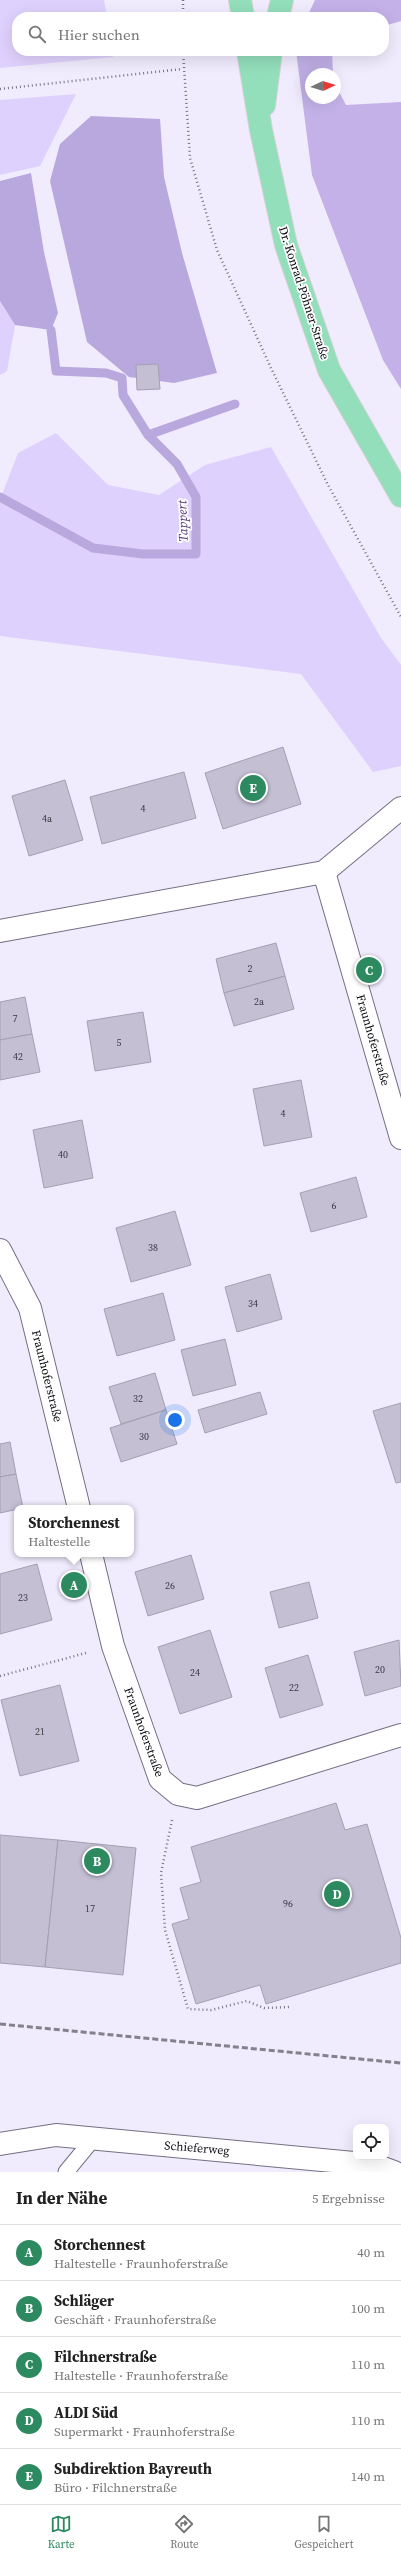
<!DOCTYPE html>
<html lang="de">
<head>
<meta charset="utf-8">
<style>
  :root { --surface:#fff; --page:#f6f6f6; --text:#222; --muted:#767676; --line:#e0e0e0; --accent:#2d895f }
  body { margin:0; font-family:"Source Serif 4",serif; background:var(--page); color:var(--text) }
  .controls { position:absolute; right:12px; bottom:12px; display:grid; overflow:hidden; border-radius:8px; box-shadow:0 4px 16px #0002 }
  .controls button { width:36px; height:36px; display:grid; place-items:center; padding:0; border:0; border-bottom:1px solid var(--line); background:var(--surface); color:var(--text); font:20px sans-serif }
  .compass { position:absolute; left:305px; top:68px; width:36px; height:36px; border-radius:50%; background:var(--surface); box-shadow:0 4px 16px #0002; rotate:86deg }
  .you { position:absolute; left:175px; top:1420px; width:14px; height:14px; margin:-10px; border:3px solid #fff; border-radius:50%; background:#1a73e8; box-shadow:0 0 0 6px #1a73e833 }
  .badge { display:grid; place-items:center; width:26px; height:26px; border-radius:50%; background:var(--accent); color:#fff; font-size:13px; font-weight:700 }
  .pin { position:absolute; translate:-50% -50%; border:2px solid #fff; box-shadow:0 1px 4px #0006 }
  .popup { position:absolute; left:14px; top:1505px; width:120px; height:52px; box-sizing:border-box; display:grid; place-content:center; border-radius:8px; background:var(--surface); filter:drop-shadow(0 1px 3px #0005); font-size:13px; white-space:nowrap; color:var(--muted) }
  .popup b { font-size:15px; color:var(--text) }
  .popup::after { content:''; position:absolute; left:50%; top:100%; margin-left:-8px; border:8px solid transparent; border-top-color:var(--surface) }
  .list { margin:0; padding:0; list-style:none }
  h2 { display:flex; justify-content:space-between; align-items:center; height:52px; margin:0; padding:0 16px; font-size:17px }
  h2 small { font-size:13px; font-weight:400; color:var(--muted) }
  .list li { display:grid; grid-template-columns:26px 1fr auto; gap:12px; align-items:center; box-sizing:border-box; height:56px; padding:0 16px; border-top:1px solid var(--line) }
  .list b { display:block; font-size:15px; white-space:nowrap }
  .list p { margin:0; font-size:13px; white-space:nowrap; color:var(--muted) }
  .list em { font-size:13px; font-style:normal; color:var(--muted) }
  .icon { flex:none; width:22px; height:22px; fill:none; stroke:currentColor; stroke-width:2; stroke-linecap:round; stroke-linejoin:round }
  .map { position:relative; flex:none; width:401px; height:2172px; overflow:hidden }
  .search { position:absolute; background:var(--surface); box-shadow:0 4px 16px #0002; left:12px; right:12px; top:12px; height:44px; display:flex; align-items:center; gap:10px; box-sizing:border-box; padding:0 14px; border-radius:16px; color:var(--muted); font-size:15px }
  .sheet { height:332px; background:var(--surface) }
  nav { display:flex; justify-content:space-around; align-items:center; box-sizing:border-box; height:56px; border-top:1px solid var(--line); background:var(--surface); font-size:11px; color:var(--muted) }
  nav a { display:grid; justify-items:center; gap:2px }
  nav .on { color:var(--accent) }
  .map>svg:first-child { display:block }
</style>
</head>
<body>
<div class="map">
<svg width="401" height="2172" viewBox="0 0 401 2172">
  <rect width="100%" height="100%" fill="#f0ebfd"/>
  <g fill="#dfd1fd">
    <polygon points="0,0 104,0 107,17 17,17 17,51 112,51 113,57 0,68"/>
    <polygon points="76,94 40,166 0,175 0,100"/>
    <polygon points="0,301 15,325 7,371 0,375"/>
    <polygon points="56,433 108,485 159,495 205,465 271,447 381,638 401,665 401,766 373,772 301,674 0,636 0,500 18,453"/>
  </g>
  <g fill="#c3b1e8">
    <polygon points="315,0 401,0 401,21 384,26 384,17 307,17"/>
    <polygon points="296,51 332,51 333,74 311,74 311,98 335,98 335,84 346,105 401,102 401,389 383,360 312,175"/>
  </g>
  <g fill="#b9a8de">
    <polygon points="91,116 160,119 164,177 182,253 217,373 174,383 129,377 87,342 50,181 60,144"/>
    <polygon points="31,173 44,252 58,313 51,330 15,325 0,301 0,181"/>
  </g>
  <g fill="none" stroke-linecap="round" stroke-linejoin="round">
    <g stroke="#b9a8de" stroke-width="9">
      <polyline points="148,435 235,404"/>
      <polyline points="0,497 93,548 143,554 196,554 196,497 177,464 148,435 123,395 122,378 106,373 56,371 51,330"/>
    </g>
  </g>
  <g fill="#c5bfd4" stroke="#a59fb4">
    <polygon points="158,364 160,389 137,390 136,365"/>
    <polygon points="283,747 301,804 223,829 205,773"/>
    <polygon points="184,772 196,818 102,844 90,797"/>
    <polygon points="65,780 83,840 29,856 12,796"/>
    <polygon points="276,943 285,976 224,993 216,959"/>
    <polygon points="285,976 294,1009 234,1026 224,993"/>
    <polygon points="25,997 32,1034 0,1040 0,1002"/>
    <polygon points="143,1012 151,1062 95,1071 87,1021"/>
    <polygon points="32,1034 40,1072 0,1080 0,1040"/>
    <polygon points="301,1080 312,1137 264,1146 253,1089"/>
    <polygon points="82,1120 93,1178 44,1188 33,1130"/>
    <polygon points="356,1177 367,1217 311,1232 300,1193"/>
    <polygon points="175,1211 191,1265 131,1282 116,1228"/>
    <polygon points="270,1274 282,1319 237,1332 225,1287"/>
    <polygon points="163,1293 175,1340 117,1356 104,1309"/>
    <polygon points="225,1339 236,1385 193,1396 181,1350"/>
    <polygon points="155,1373 166,1410 121,1424 109,1387"/>
    <polygon points="260,1392 267,1414 205,1433 198,1410"/>
    <polygon points="401,1403 401,1482 396,1483 373,1411"/>
    <polygon points="166,1410 177,1444 121,1462 110,1428"/>
    <polygon points="10,1442 16,1474 0,1477 0,1444"/>
    <polygon points="16,1474 23,1508 0,1513 0,1477"/>
    <polygon points="191,1555 204,1599 148,1616 135,1572"/>
    <polygon points="37,1564 52,1620 0,1634 0,1574"/>
    <polygon points="309,1582 318,1618 279,1628 270,1592"/>
    <polygon points="210,1630 232,1697 180,1714 158,1647"/>
    <polygon points="399,1640 401,1686 365,1696 354,1652"/>
    <polygon points="308,1655 323,1705 280,1718 265,1668"/>
    <polygon points="60,1685 79,1761 20,1776 1,1700"/>
    <polygon points="336,1803 345,1830 367,1824 401,1938 401,1963 266,2004 260,1985 196,2004 172,1924 189,1919 180,1888 201,1882 191,1847"/>
    <polygon points="0,1835 58,1840 45,1967 0,1963"/>
    <polygon points="58,1840 136,1848 123,1975 45,1967"/>
  </g>
  <g fill="none" stroke-linecap="round" stroke-linejoin="round">
    <defs>
      <polyline id="service" points="66,2172 94,2138"/>
      <g id="minor">
        <polyline points="324,872 401,1138"/>
        <polyline points="0,931 324,872 401,808"/>
        <polyline points="0,1250 30,1308 79,1508"/>
        <polyline points="91,1554 113,1646 160,1779 178,1794 197,1798 401,1735"/>
        <polyline points="0,2144 56,2135 375,2165 394,2172"/>
      </g>
      <g id="primary">
        <polyline points="240,0 243,17"/>
        <polyline points="278,17 282,0"/>
        <polyline points="248,51 261,130 286,245 329,370 401,496"/>
        <polyline points="264,105 271,51"/>
      </g>
    </defs>
    <use href="#service" stroke="#756f83" stroke-width="17"/>
    <use href="#minor" stroke="#756f83" stroke-width="24"/>
    <use href="#primary" stroke="#d3d3d4" stroke-width="24"/>
    <g stroke="#797682" stroke-width="2.5" stroke-dasharray="1 3" stroke-linecap="butt">
      <polyline points="183,17 183,0"/>
      <polyline points="183,51 190,158 217,250 271,368 328,485 401,617"/>
      <polyline points="0,89 182,69"/>
      <polyline points="0,1676 86,1653"/>
      <polyline points="172,1820 161,1873 165,1930 188,2009 211,2010 247,2001 264,2008 290,2007"/>
    </g>
    <use href="#service" stroke="#fff" stroke-width="15"/>
    <use href="#minor" stroke="#fff" stroke-width="22"/>
    <use href="#primary" stroke="#93debb" stroke-width="22"/>
    <polyline stroke="#84818d" stroke-width="3" stroke-dasharray="6 3" stroke-linecap="butt" points="0,2024 401,2063"/>
  </g>
  <g text-anchor="middle" stroke-width="3.5" stroke-linejoin="round" paint-order="stroke">
    <g font-size="10" fill="#3b3842">
      <text x="143" y="812">4</text>
      <text x="47" y="822">4a</text>
      <text x="250" y="972">2</text>
      <text x="259" y="1005">2a</text>
      <text x="15" y="1022">7</text>
      <text x="119" y="1046">5</text>
      <text x="18" y="1060">42</text>
      <text x="283" y="1117">4</text>
      <text x="63" y="1158">40</text>
      <text x="334" y="1209">6</text>
      <text x="153" y="1251">38</text>
      <text x="253" y="1307">34</text>
      <text x="138" y="1402">32</text>
      <text x="144" y="1440">30</text>
      <text x="170" y="1589">26</text>
      <text x="23" y="1601">23</text>
      <text x="380" y="1673">20</text>
      <text x="195" y="1676">24</text>
      <text x="294" y="1691">22</text>
      <text x="40" y="1735">21</text>
      <text x="288" y="1907">96</text>
      <text x="90" y="1912">17</text>
    </g>
    <g font-size="12" fill="#0d0b12" stroke="#fff">
      <text transform="translate(304 293) rotate(72)" y="4">Dr.-Konrad-Pöhner-Straße</text>
      <text transform="translate(373 1040) rotate(74)" y="4">Fraunhoferstraße</text>
      <text transform="translate(47 1376) rotate(76)" y="4">Fraunhoferstraße</text>
      <text transform="translate(144 1732) rotate(70)" y="4">Fraunhoferstraße</text>
      <text transform="translate(197 2148) rotate(5)" y="4">Schieferweg</text>
    </g>
    <g font-size="13" font-style="italic" fill="#543c7d" stroke="#fff">
      <text transform="translate(182 521) rotate(-92)" y="5">Tappert</text>
    </g>
  </g>
</svg>
<div class="controls">
<button><svg class="icon" aria-label="locate" viewBox="0 0 24 24"><circle cx="12" cy="12" r="6"/><path d="M12 2v4M12 18v4M2 12h4M18 12h4"/></svg></button>
</div>
<svg class="compass" viewBox="-18 -18 36 36"><path d="M0-13l5 13h-10z" fill="#e53935"/><path d="M0 13l5-13h-10z" fill="#767676"/></svg>
<div class="you"></div>
<div class="pin badge" style="left:74px;top:1585px">A</div>
<div class="popup"><b>Storchennest</b>Haltestelle</div>
<div class="pin badge" style="left:97px;top:1861px">B</div>
<div class="pin badge" style="left:369px;top:970px">C</div>
<div class="pin badge" style="left:337px;top:1894px">D</div>
<div class="pin badge" style="left:253px;top:788px">E</div>
<div class="search"><svg class="icon" aria-label="search" viewBox="0 0 24 24"><circle cx="10" cy="10" r="6"/><path d="M15 15l6 6"/></svg>Hier suchen</div>
</div>
<section class="sheet">
<h2>In der Nähe<small>5 Ergebnisse</small></h2>
<ul class="list">
<li><span class="badge">A</span><div><b>Storchennest</b><p>Haltestelle · Fraunhoferstraße</p></div><em>40 m</em></li>
<li><span class="badge">B</span><div><b>Schläger</b><p>Geschäft · Fraunhoferstraße</p></div><em>100 m</em></li>
<li><span class="badge">C</span><div><b>Filchnerstraße</b><p>Haltestelle · Fraunhoferstraße</p></div><em>110 m</em></li>
<li><span class="badge">D</span><div><b>ALDI Süd</b><p>Supermarkt · Fraunhoferstraße</p></div><em>110 m</em></li>
<li><span class="badge">E</span><div><b>Subdirektion Bayreuth</b><p>Büro · Filchnerstraße</p></div><em>140 m</em></li>
</ul>
</section>
<nav>
<a class="on"><svg class="icon" aria-label="map" viewBox="0 0 24 24"><path d="M3 6l6-2 6 2 6-2v14l-6 2-6-2-6 2zM9 4v14M15 6v14"/></svg>Karte</a>
<a><svg class="icon" aria-label="directions" viewBox="0 0 24 24"><path d="M12 3l9 9-9 9-9-9zM9 14v-3h6M13 9l2 2-2 2"/></svg>Route</a>
<a><svg class="icon" aria-label="saved" viewBox="0 0 24 24"><path d="M7 4h10v16l-5-4-5 4z"/></svg>Gespeichert</a>
</nav>
</body>
</html>
